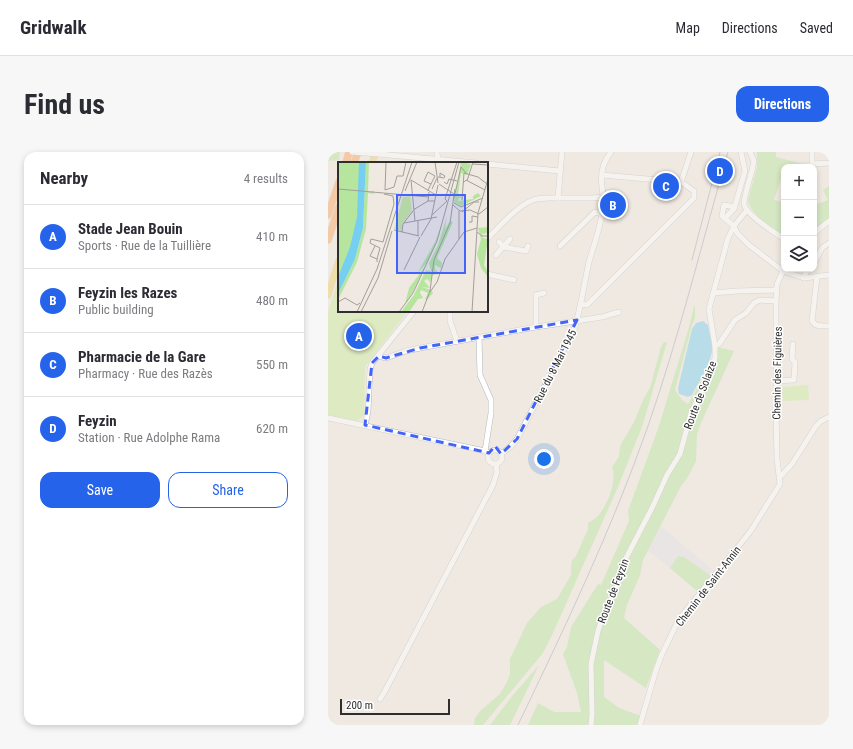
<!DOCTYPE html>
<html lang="en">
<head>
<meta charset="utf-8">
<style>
  :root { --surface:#fff; --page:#f7f7f7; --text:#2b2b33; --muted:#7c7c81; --line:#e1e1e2; --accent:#2563eb }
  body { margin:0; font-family:"Roboto Condensed",sans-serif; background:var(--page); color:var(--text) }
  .controls { position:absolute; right:12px; top:12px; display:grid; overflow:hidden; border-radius:8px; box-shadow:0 2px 6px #0003 }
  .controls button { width:36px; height:36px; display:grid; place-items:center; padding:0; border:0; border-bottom:1px solid var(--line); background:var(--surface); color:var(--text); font:20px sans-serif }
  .scale { position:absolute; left:12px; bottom:10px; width:110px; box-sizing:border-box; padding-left:4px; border:2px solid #2e2e2e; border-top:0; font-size:11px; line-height:14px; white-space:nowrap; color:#2e2e2e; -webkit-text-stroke:3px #fff; paint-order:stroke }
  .you { position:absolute; left:216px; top:307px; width:14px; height:14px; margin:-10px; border:3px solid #fff; border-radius:50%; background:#1a73e8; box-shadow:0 0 0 6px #1a73e833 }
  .badge { display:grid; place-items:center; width:26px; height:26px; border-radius:50%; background:var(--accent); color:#fff; font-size:13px; font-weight:700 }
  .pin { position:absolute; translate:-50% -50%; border:2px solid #fff; box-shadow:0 1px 4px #0006 }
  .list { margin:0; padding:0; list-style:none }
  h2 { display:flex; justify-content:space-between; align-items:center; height:52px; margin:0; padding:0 16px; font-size:17px }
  h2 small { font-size:13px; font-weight:400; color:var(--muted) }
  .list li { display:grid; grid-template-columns:26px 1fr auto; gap:12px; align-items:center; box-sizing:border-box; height:64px; padding:0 16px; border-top:1px solid var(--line) }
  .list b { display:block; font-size:15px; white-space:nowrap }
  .list p { margin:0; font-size:13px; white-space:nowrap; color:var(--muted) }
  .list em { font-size:13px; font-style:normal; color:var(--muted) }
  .actions { display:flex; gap:8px; padding:12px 16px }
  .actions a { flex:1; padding:9px 0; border:1px solid var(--accent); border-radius:12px; text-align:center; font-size:14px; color:var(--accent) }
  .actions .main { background:var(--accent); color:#fff }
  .icon { flex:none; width:22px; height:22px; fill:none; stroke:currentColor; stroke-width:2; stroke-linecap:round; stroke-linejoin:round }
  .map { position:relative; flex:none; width:501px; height:573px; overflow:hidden; border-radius:12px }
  header { display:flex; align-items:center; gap:24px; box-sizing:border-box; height:56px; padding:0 20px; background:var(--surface); border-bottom:1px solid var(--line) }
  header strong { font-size:19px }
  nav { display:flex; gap:22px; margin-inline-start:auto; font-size:14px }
  .intro { display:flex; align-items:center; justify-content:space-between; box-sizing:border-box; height:96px; padding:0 24px }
  h1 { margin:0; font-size:28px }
  .button { padding:10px 18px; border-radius:12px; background:var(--accent); color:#fff; font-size:14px; font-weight:700 }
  main { display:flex; gap:24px; padding:0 24px }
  aside { flex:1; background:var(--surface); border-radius:12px; box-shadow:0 2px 6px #0003 }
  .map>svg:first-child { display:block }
</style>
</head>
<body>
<header>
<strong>Gridwalk</strong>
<nav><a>Map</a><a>Directions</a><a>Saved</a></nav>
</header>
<div class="intro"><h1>Find us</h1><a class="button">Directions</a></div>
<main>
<aside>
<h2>Nearby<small>4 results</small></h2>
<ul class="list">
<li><span class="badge">A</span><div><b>Stade Jean Bouin</b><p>Sports · Rue de la Tuillière</p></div><em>410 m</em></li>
<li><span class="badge">B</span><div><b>Feyzin les Razes</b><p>Public building</p></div><em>480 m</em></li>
<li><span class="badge">C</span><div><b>Pharmacie de la Gare</b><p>Pharmacy · Rue des Razès</p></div><em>550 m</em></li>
<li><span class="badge">D</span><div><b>Feyzin</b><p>Station · Rue Adolphe Rama</p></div><em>620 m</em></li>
</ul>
<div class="actions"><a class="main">Save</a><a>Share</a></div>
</aside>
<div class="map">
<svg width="501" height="573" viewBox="0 0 501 573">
  <rect width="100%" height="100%" fill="#efe9e1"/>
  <polygon fill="#e3e1e8" points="333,374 387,420 383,424 350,404 342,416 320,399"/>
  <g fill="#b6e59e">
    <polygon points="0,0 12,0 11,8 0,9"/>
    <path d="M 429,0 L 448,0 L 448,5 L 471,11 L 482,12 L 483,15 L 456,15 L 456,24 L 454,24 L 446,48 L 456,50 L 456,84 C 445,77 421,61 420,48 L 429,15 Z"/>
    <polygon points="501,34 501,66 486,78 486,53 500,48 495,38"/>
    <polygon points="366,154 367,155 367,166 364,173 347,238 354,248 360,252 381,215 388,208 389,195 406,199 373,271 369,282 368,309 360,325 353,334 315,408 312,423 299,453 296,466 332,498 318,536 276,508 276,545 291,556 313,564 311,573 200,573 210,551 226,560 253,560 249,541 235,502 239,495 243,475 270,432 273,433 301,369 300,359 331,274 362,172"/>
    <path d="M 336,190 L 339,190 L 315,272 L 290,335 L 224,483 L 215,501 L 155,573 L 146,573 L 147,566 L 153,558 L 172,542 L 179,530 L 182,522 L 182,507 L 199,471 L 213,455 L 229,447 L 243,423 L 243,415 L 244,408 L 248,404 L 260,377 L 260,371 C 263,369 267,367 270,364 C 280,352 289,330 284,315 L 291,305 L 292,294 L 306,270 L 316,246 L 322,236 L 333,195 Z"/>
    <polygon points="350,404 356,405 383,424 370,440 342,416"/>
    <polygon points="211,513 182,573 162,573 185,543"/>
  </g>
  <g fill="#c9ec9a">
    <polygon points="11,125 11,159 80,159 38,213 37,218 36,263 30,269 0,263 0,160"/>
    <polygon points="480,233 481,248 455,249 454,235"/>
  </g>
  <path fill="#75cff0" d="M 375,169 L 380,173 C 381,180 383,187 384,194 C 386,207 370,231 364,243 L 360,245 L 351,242 L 350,236 L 364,177 L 368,171 Z"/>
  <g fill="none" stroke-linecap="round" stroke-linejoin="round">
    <defs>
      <g id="minor">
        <polyline points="109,0 110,11"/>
        <polyline points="234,0 230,46 264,46 275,45"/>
        <path d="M 422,0 L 426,9 L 425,14 C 423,24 416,43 416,52 C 417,62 447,81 456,87"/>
        <polyline points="484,0 484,15"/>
        <polyline points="51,2 148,11"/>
        <polyline points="159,12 232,19"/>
        <polyline points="484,12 501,11"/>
        <polyline points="274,23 353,30"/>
        <polyline points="353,30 363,0"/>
        <polyline points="407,55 396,53 394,64 406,74 409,81 421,93 455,119 476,126 501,123"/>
        <polyline points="397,66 406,57 417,19 413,0"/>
        <polyline points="486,81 501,69"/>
        <path d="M 159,87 C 171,75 189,54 205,48 C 213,45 222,46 230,46"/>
        <polyline points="171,90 176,95 198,99 200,94"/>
        <polyline points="232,94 267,60 274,62"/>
        <polyline points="168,103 182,87"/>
        <polyline points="486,111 494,96 501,91"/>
        <polyline points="159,122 186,128"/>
        <path d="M 489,125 L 484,169 C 488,175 494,174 501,174"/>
        <polyline points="476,126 477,122 481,117"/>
        <polyline points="385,141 409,139 449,138"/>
        <polyline points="253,152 259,153 366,46 366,39 353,30"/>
        <polyline points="122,159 122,169 129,189"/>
        <polyline points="208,175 208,143 216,141"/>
        <polyline points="151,185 152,223 163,248 163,261 157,299"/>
        <polyline points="387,194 391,192 407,168 418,161 426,151 432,148 448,149"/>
        <polyline points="51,204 58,206 78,199 92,196 208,175 274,165 291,160"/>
        <polyline points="448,229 466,228 467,210 464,207 465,192"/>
        <polyline points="0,266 157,299 161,301"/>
        <polyline points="37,273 40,259 42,217 44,211 86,159"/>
        <circle cx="167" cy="305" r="7"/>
        <path d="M 173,302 L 183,294 L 189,287 L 246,178 C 253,156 256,132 261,110 C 266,92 273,74 275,56 C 276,49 275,42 274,35 C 272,22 275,10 283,0"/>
        <polyline points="452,325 464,312 488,274 493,269 501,265"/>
        <polyline points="52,547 57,539 165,333 169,320 168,312"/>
        <polyline points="263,573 264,563 263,512 270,479 277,458 288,439 296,410 325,354 339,323 352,302 363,261 384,217 387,206 387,194 381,157 400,86 406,74 419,58"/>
        <polyline points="312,573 328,518 334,502 351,467 422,380 452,332 449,307 448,257 448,149 449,132 455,119"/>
      </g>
      <g id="major">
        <polyline points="44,11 48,0"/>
        <polyline points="0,143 11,108"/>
      </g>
      <g id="highway">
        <polyline points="18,11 21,0"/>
        <polyline points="26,11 30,0"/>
        <polyline points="0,63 11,30"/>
        <polyline points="0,88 11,55"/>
      </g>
    </defs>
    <use href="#minor" stroke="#b4b7c1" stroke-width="6"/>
    <use href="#major" stroke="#c9c9c9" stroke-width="7"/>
    <use href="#highway" stroke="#c9c9c9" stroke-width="8"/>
    <use href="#minor" stroke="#fff" stroke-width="5"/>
    <use href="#major" stroke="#f2d163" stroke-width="6"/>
    <use href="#highway" stroke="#ffa35c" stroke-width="7"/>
    <g stroke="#a3a6b8" stroke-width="1">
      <polyline points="364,108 392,0"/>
      <path d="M 190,573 C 237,475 284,377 320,274 C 351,185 374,91 400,0"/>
    </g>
    <defs>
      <polyline id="minor-bridge" points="24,0 51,2"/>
    </defs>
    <use href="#minor-bridge" stroke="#b4b7c1" stroke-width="6" stroke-linecap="butt"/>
    <use href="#minor-bridge" stroke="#fff" stroke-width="5"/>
  </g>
  <path d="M0 0H501V573H0ZM 249,168 L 189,287 L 173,302 L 167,294 L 161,301 L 37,273 L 44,211 L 51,204 L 58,206 L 92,196 Z" fill="#efe9e1" fill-opacity=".55" fill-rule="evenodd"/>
  <path fill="none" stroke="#4264fb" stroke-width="3" stroke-dasharray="8 5" stroke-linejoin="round" d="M 249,168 L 189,287 L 173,302 L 167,294 L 161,301 L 37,273 L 44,211 L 51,204 L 58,206 L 92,196 Z"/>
  <g text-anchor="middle" stroke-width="3" stroke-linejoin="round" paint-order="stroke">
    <g font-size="11" fill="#2e2e2e" stroke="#fff">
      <text transform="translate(227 214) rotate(-63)" y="4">Rue du 8 Mai 1945</text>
      <text transform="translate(449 221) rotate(-89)" y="4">Chemin des Figuières</text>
      <text transform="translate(372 243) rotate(-69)" y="4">Route de Solaize</text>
      <text transform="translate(380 434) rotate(-52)" y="4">Chemin de Saint-Annin</text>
      <text transform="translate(285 439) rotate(-69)" y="4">Route de Feyzin</text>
    </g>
  </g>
  <g transform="translate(10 10)">
    <rect width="150" height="150" fill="#efe9e1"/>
    <path d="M 0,0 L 25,0 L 18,80 L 0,121 ZM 28,0 L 31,0 L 30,30 L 36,29 L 36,32 L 30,31 L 28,67 L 19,100 L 0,138 L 0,132 L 17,97 L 25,66 ZM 123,0 L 133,2 L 129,13 L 123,11 L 120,33 L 125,36 L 121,36 L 120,39 L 135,37 L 135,34 L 140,31 L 143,34 L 123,44 L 116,40 ZM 109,54 L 107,67 L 112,59 L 115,60 L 99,96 L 104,101 L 103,106 L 97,103 L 97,107 L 101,112 L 94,113 L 92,120 L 89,117 L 86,119 L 92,126 L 84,125 L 93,128 L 95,131 L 89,138 L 87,137 L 90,131 L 83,128 L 82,131 L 85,136 L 80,137 L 71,150 L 63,150 L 76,133 L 88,108 L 93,109 L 91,101 L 100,83 ZM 105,59 L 101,73 L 90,99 L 79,112 L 97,80 ZM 150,65 L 150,71 L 144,72 L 145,76 L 150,77 L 146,103 L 150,110 L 150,115 L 143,106 L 139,92 L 143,77 L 140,66 ZM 88,103 L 74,131 L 67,142 L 71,126 Z" fill="#b6e59e"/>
    <path d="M 72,34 L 74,49 L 64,62 L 64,69 L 56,67 L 65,35 Z" fill="#c9ec9a"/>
    <path d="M 21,0 L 28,0 L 25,66 L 17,97 L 0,132 L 0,115 L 12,85 L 19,55 Z" fill="#75cff0"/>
    <path fill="none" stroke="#a29e99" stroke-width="1" d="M 97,0 L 100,21M 135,2 L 150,3M 100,15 L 106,16 L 107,14 L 102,11 L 102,15M 73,18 L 77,59M 73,18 L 98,33M 129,19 L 135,0M 106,20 L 109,22 L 111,17 L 119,19M 125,21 L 128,18 L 147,28M 101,22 L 116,32M 0,27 L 91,35M 94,27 L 99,16M 47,28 L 56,25 L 59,14 L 65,14 L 68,0M 47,28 L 48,0M 67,29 L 79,0M 90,29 L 90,28 L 97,14 L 90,10 L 86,19 L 93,22M 91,30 L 90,39 L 97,39M 116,36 L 123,5 L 128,11M 124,38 L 126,11 L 140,15 L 149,22M 116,41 L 123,45 L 145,36M 115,43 L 122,49 L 132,48 L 141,52 L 150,45M 75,48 L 90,39M 124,50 L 136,40 L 141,40M 94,53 L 109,39 L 107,37 L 119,0M 80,58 L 80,74M 131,60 L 134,60 L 134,54 L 140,55M 66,61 L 99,55M 56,68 L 81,74M 64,70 L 65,62 L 75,49M 139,70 L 144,74 L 150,74M 83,74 L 93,57 L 100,23M 33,77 L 45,80 L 56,42 L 55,34 L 46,32M 33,77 L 32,81 L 42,86 L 39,97M 121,77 L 121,49M 37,84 L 32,94 L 39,97 L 39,100M 66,108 L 82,75M 92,130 L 99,120 L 107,97 L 126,70 L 139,66M 0,140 L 7,136 L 19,143 L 22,141M 19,150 L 39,107 L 74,0M 23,150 L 40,116 L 54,69M 61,150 L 75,131 L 99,79 L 121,0M 84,150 L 92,129 L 96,98 L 112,61 L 117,27M 134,150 L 140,51 L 150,17"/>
    <path fill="#4264fb" fill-opacity="0.15" stroke="#4264fb" stroke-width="2" d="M 59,33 L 127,33 L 127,111 L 59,111 Z"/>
    <rect width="150" height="150" fill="none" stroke="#2e2e2e" stroke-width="2"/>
  </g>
</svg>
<div class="controls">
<button>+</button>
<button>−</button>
<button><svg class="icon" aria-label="layers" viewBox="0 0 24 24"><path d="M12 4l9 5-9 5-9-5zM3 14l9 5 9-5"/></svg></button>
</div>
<div class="scale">200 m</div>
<div class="you"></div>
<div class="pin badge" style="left:31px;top:184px">A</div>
<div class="pin badge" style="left:285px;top:53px">B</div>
<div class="pin badge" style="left:338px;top:34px">C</div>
<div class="pin badge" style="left:392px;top:19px">D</div>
</div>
</main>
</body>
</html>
